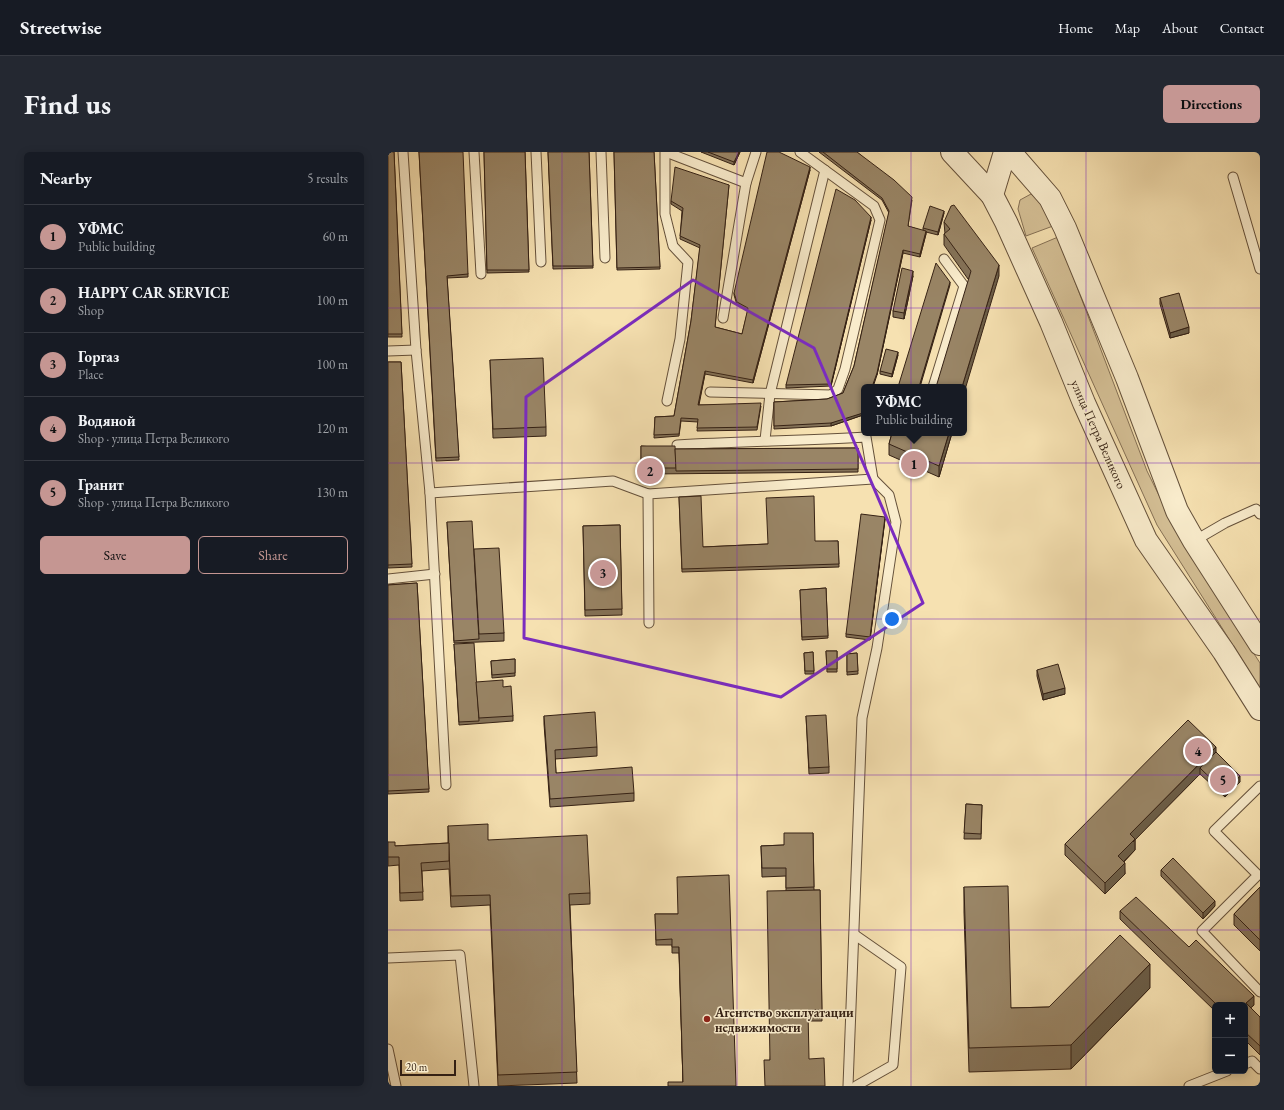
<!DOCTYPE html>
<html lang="en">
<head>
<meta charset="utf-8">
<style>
  :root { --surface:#171b24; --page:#242831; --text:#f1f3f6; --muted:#9ea1a6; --line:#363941; --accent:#c59692 }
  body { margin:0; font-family:"EB Garamond",serif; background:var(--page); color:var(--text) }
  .controls { position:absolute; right:12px; bottom:12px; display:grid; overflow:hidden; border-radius:6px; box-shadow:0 2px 10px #0003 }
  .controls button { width:36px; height:36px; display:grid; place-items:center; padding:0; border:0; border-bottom:1px solid var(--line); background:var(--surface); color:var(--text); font:20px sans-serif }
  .scale { position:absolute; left:12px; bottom:10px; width:56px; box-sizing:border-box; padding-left:4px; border:2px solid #352114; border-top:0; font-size:11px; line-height:14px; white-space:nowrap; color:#352114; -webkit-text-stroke:3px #f9eccc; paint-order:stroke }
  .you { position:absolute; left:504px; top:467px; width:14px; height:14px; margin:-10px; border:3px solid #fff; border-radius:50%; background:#1a73e8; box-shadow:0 0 0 6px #1a73e833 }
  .badge { display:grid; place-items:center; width:26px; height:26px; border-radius:50%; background:var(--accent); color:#111; font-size:13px; font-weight:700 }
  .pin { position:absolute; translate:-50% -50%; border:2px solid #fff; box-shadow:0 1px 4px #0006 }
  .popup { position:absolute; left:473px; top:232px; width:106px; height:52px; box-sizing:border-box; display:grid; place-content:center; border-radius:6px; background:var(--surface); filter:drop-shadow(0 1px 3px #0005); font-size:13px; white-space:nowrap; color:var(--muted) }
  .popup b { font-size:15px; color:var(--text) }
  .popup::after { content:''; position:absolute; left:50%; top:100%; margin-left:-8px; border:8px solid transparent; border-top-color:var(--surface) }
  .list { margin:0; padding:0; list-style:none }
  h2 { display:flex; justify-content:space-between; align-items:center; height:52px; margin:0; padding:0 16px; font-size:17px }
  h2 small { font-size:13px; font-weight:400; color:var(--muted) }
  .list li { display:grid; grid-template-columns:26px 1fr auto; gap:12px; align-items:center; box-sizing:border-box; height:64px; padding:0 16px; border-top:1px solid var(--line) }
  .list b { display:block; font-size:15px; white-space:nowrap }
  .list p { margin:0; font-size:13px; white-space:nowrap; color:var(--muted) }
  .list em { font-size:13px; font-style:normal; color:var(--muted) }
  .actions { display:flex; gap:8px; padding:12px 16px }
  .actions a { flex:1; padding:9px 0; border:1px solid var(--accent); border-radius:6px; text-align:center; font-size:14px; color:var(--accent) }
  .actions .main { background:var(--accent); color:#111 }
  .map { position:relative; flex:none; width:872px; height:934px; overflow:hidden; border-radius:6px }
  header { display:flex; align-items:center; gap:24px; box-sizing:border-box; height:56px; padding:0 20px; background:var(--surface); border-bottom:1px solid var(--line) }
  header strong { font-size:19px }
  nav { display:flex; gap:22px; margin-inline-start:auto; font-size:14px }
  .intro { display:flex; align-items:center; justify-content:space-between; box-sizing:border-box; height:96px; padding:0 24px }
  h1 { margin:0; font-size:28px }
  .button { padding:10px 18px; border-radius:6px; background:var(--accent); color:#111; font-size:14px; font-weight:700 }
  main { display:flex; gap:24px; padding:0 24px }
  aside { flex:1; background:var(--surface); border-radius:6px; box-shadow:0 2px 10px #0003 }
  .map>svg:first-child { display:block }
</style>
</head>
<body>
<header>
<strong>Streetwise</strong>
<nav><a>Home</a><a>Map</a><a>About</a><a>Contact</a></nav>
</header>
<div class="intro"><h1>Find us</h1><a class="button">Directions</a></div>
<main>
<aside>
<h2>Nearby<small>5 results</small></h2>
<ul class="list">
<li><span class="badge">1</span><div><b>УФМС</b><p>Public building</p></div><em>60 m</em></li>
<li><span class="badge">2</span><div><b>HAPPY CAR SERVICE</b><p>Shop</p></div><em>100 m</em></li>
<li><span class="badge">3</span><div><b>Горгаз</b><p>Place</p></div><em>100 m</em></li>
<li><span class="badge">4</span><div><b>Водяной</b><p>Shop · улица Петра Великого</p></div><em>120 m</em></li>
<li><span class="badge">5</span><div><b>Гранит</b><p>Shop · улица Петра Великого</p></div><em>130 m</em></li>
</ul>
<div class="actions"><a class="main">Save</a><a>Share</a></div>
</aside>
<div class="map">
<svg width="872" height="934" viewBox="0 0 872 934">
  <rect width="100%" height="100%" fill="#f6e1b1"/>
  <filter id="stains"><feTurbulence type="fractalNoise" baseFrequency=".005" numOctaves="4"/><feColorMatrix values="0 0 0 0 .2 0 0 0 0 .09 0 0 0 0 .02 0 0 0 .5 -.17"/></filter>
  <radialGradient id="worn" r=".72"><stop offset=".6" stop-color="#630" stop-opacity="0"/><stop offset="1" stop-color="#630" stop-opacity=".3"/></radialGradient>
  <g fill="#d5c096" stroke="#857055">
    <polygon points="643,42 655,51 665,74 638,84 630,57 632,48"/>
    <polygon points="670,85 759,319 795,392 872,511 872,536 769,373 644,96"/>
  </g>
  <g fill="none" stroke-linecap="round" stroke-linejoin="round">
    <defs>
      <g id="service">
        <polyline points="15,0 28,198 42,341 58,633"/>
        <polyline points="86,0 93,122"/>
        <polyline points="148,0 153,110"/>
        <polyline points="213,0 217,106"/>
        <polyline points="277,0 277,62 285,94 300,110 292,187 279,249"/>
        <polyline points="278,0 358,31"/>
        <polyline points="845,25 872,117"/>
        <polyline points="335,166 358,31 368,0"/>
        <polyline points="0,199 28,198"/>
        <polyline points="545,235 576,134 556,107"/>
        <polyline points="322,240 443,243 450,237 457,217 492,68 486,54 412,0"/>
        <polyline points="377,288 382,242 437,18"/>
        <path d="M 289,293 C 352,289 415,289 478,285 L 485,327"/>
        <polyline points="42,341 225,329 260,342"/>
        <polyline points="806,389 837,371 868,357 872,362"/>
        <polyline points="0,427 47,422"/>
        <polyline points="261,471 260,342 485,327 501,343 508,370 489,496 474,566 460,934"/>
        <polyline points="872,634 826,679 870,723 814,779 872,840"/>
        <polyline points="467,783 513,815 505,913 468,934"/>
        <polyline points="0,806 72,803 86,934"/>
        <polyline points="0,897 8,934"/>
        <polyline points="857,912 864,909 872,917"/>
        <polyline points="801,934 839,919"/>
      </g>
      <g id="tertiary">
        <polyline points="564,0 604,43 618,70 663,170 696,251 758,388 836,500 872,557"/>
        <polyline points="622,0 662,46 677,76 739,226 789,359 806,389 872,492"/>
        <polyline points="604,43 617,0"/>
      </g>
    </defs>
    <use href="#service" stroke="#65513b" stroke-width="11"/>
    <use href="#tertiary" stroke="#65513b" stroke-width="24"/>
    <use href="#service" stroke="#f9eccc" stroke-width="9"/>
    <use href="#tertiary" stroke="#f9eccc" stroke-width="22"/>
  </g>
  <g fill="#847258" stroke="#352114">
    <polygon points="0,0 6,0 14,185 0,185"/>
    <polygon points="31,0 80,122 80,125 59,126 71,308 48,309"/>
    <polygon points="96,0 137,0 141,120 99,121"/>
    <polygon points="160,0 201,0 205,116 165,117"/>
    <polygon points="226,0 266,0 272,117 229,118"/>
    <polygon points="313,0 352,0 346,13"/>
    <polygon points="431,0 469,0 524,48 520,74 535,79 535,76 556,61 550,83 538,80 538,82 532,105 515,101 489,223 476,235 476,260 475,263 443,274 386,277 386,250 439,247 455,241 466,214 501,61 494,48"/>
    <polygon points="422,18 365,231 317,222 311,253 373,254 369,278 309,279 310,270 293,269 291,284 266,286 267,265 286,264 303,169 312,96 292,87 294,59 283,52 283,49 341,33 327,175 354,182 360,158 349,153 346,143 346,141"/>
    <polygon points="483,68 443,234 398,236 398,233"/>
    <polygon points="556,70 611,124 580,127 556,93 556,82 557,82"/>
    <polygon points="525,124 516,167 505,165 505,159"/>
    <polygon points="772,146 801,181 782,186 772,152"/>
    <polygon points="510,203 504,225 492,222 492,219"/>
    <polygon points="102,208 158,275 158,284 105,286"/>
    <polygon points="0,210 13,210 24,415 0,416"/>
    <polygon points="504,281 564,281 551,325 501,303 501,292"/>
    <polygon points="253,294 287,297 470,296 470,320 262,322 253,312"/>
    <polygon points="291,345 315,395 380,392 450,389 451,415 294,420"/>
    <polygon points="497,367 482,488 458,485 458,482"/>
    <polygon points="59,370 86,403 116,481 116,489 66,491"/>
    <polygon points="232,373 234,463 197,464 195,374"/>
    <polygon points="29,431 41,640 0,642 0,433"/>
    <polygon points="438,436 440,486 414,488 412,438"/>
    <polygon points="66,492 88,534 115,535 125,564 125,569 71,573"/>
    <polygon points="438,499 449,499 449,520 439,520"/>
    <polygon points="425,500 426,522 417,522 416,501"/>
    <polygon points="469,501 470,522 459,523 459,502"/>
    <polygon points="127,507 127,524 104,526 103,509"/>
    <polygon points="649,518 677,542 655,548 649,524"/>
    <polygon points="156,564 209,595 209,604 167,607 168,621 246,641 246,649 162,655 156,572"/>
    <polygon points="418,564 441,615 441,621 421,622"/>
    <polygon points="828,600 852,630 837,645 812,622 747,687 747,698 736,710 737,722 717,742 677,703 677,692"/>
    <polygon points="578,652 594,653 593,687 576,687"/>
    <polygon points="60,674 100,688 202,741 202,752 182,753 189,931 110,934 102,753 63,755 61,717 34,719 35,748 12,749 11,713 0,714 0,690 7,694 60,691"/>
    <polygon points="425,681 426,738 432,738 434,869 420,869 382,908 398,738 398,724 374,725 373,694 396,693"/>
    <polygon points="773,718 827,754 815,767 773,724"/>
    <polygon points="576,735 623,856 661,855 762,836 683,917 581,920 576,760"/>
    <polygon points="872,735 872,799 846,773 846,762"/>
    <polygon points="732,759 801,795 866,853 862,856 872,865 872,903 857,888 857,853 827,853 827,859 732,767"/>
    <polygon points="267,762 290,762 295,930 291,801 284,801 284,793 268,793"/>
  </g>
  <g fill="#6b5d47" stroke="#352114">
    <polygon points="351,0 352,0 346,13 346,10"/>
    <polygon points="422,15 422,18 365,231 365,228"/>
    <polygon points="556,59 556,61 550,83 550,80"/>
    <polygon points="483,65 483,68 443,234 443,232"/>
    <polygon points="538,79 538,82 532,105 532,102"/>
    <polygon points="515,98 515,101 489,223 485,235 484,235"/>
    <polygon points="611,113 611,124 576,241 576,235 574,235"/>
    <polygon points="525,119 525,124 516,167 516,161"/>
    <polygon points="562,130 562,133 532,235 531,235"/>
    <polygon points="801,175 801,181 782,186 782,181"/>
    <polygon points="510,200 510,203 504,225 504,222"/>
    <polygon points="317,219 317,222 310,255 310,253"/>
    <polygon points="476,257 475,263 443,274 443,271"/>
    <polygon points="561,281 564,281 551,325 551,314"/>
    <polygon points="497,365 497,367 482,488 482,485"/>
    <polygon points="677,536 677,542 655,548 655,542"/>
    <polygon points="828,595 828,606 812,616 812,622 745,690 747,687 747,698 730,715 730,704 742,682"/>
    <polygon points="852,624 852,630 837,645 837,640"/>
    <polygon points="737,711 737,722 717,742 717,731"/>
    <polygon points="827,749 827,754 815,767 815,761"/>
    <polygon points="762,812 762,836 683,917 683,893"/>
    <polygon points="866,844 866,853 858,860 858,851"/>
  </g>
  <g fill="#998566" stroke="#352114">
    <polygon points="0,0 6,0 14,182 0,182"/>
    <polygon points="31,0 75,0 80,122 59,124 71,305 48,306"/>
    <polygon points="96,0 137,0 141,118 99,118"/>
    <polygon points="160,0 201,0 205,114 165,114"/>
    <polygon points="226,0 266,0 272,115 229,116"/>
    <polygon points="320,0 351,0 346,10"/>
    <polygon points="379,0 391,0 422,15 365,228 317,219 310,253 373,251 369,275 309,276 310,267 293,266 291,282 266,283 267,265 286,264 303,169 312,93 292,84 295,56 283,49 287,15 341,33 327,175 354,182 360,156 349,150 346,141"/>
    <polygon points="435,0 469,0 506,28 524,45 520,74 538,79 532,102 515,98 489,221 484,235 476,235 476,257 475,261 443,271 386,274 386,250 439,247 455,241 466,214 501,59 494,46"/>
    <polygon points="448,37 467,48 483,65 443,232 398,233"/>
    <polygon points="566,53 611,113 574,235 548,235 583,119 556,82 562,77 556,70 563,54"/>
    <polygon points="542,54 556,59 550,80 535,76"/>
    <polygon points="548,111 562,130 531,235 510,235"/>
    <polygon points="514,116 525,119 516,161 505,159"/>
    <polygon points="791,141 801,175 782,181 772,146"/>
    <polygon points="498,197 510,200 504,222 492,219"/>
    <polygon points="155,206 158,275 105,277 102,208"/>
    <polygon points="0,210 13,210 24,412 0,413"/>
    <polygon points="504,281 561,281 551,314 501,292"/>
    <polygon points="253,294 287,294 288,316 262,316 253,307"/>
    <polygon points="470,296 470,317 288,319 287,297"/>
    <polygon points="313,344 315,395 380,392 378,346 426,344 427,389 450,389 451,412 294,417 291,345"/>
    <polygon points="473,362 497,365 482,485 458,482"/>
    <polygon points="84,369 91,487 66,489 59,370"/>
    <polygon points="232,373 234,457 197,458 195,374"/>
    <polygon points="111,396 116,481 91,482 86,397"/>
    <polygon points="29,431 41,637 0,639 0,433"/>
    <polygon points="438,436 440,484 414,485 412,438"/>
    <polygon points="86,491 91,569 71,570 66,492"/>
    <polygon points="438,499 449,499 449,517 439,517"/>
    <polygon points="425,500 426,519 417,519 416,501"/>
    <polygon points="469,501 470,519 459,520 459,502"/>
    <polygon points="127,507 127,521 104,523 103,509"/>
    <polygon points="670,512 677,536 655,542 649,518"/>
    <polygon points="115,528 115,535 123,534 125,564 91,566 88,530"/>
    <polygon points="207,560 209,595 167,598 168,621 244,615 246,641 162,647 156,564"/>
    <polygon points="438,563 441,615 421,616 418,564"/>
    <polygon points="800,568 828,595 742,682 747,687 730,704 737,711 717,731 677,692"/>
    <polygon points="828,600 852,624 837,640 812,616"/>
    <polygon points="578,652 594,653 593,682 576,681"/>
    <polygon points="100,672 100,688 199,683 202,741 181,742 189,920 110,923 102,743 63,744 60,674"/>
    <polygon points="396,681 425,681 426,735 398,736 398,716 374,716 373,694 396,693"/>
    <polygon points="0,690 7,690 7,694 61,691 61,709 33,711 35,740 12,741 11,705 0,705"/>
    <polygon points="785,706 827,749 815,761 773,718"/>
    <polygon points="341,723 348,934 280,934 280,930 295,930 291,795 284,795 284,787 268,788 267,762 290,762 289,725"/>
    <polygon points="620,734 623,856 661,855 732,783 762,812 683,893 581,896 576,735"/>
    <polygon points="872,735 872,788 846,762"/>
    <polygon points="432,738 434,858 420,858 421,907 436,906 437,934 377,934 376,908 382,908 379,739"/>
    <polygon points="748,745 801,795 808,788 866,844 858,851 872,865 872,894 857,880 857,853 829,853 732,759"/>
  </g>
  <path fill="none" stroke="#7b2cbf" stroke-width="3" stroke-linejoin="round" d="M 305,128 L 426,196 L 535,451 L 393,545 L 136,486 L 138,245 Z"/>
  <path fill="none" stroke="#7b2cbf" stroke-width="1" stroke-opacity="0.55" d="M 174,0 L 174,934M 349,0 L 349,934M 523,0 L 523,934M 698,0 L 698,934M 0,156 L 872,156M 0,311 L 872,311M 0,467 L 872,467M 0,623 L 872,623M 0,778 L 872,778"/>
  <circle fill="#8f2418" stroke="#f9eccc" stroke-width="1.5" cx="319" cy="867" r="4"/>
  <g text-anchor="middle" stroke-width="3" stroke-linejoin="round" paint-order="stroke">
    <g font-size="13" fill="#352114" stroke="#f9eccc">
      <text transform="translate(711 282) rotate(66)" y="5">улица Петра Великого</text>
    </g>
    <g font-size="13" font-weight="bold" fill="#352114" stroke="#f9eccc" text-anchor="start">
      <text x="327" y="865">Агентство эксплуатации<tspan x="327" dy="15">недвижимости</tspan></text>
    </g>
  </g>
  <rect width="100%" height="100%" filter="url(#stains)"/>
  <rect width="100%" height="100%" fill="url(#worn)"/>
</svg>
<div class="controls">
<button>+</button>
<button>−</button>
</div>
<div class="scale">20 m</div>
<div class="you"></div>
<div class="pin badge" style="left:526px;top:312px">1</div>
<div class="popup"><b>УФМС</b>Public building</div>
<div class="pin badge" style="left:262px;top:319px">2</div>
<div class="pin badge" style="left:215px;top:421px">3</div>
<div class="pin badge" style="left:810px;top:599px">4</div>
<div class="pin badge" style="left:835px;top:628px">5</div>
</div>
</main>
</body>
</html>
